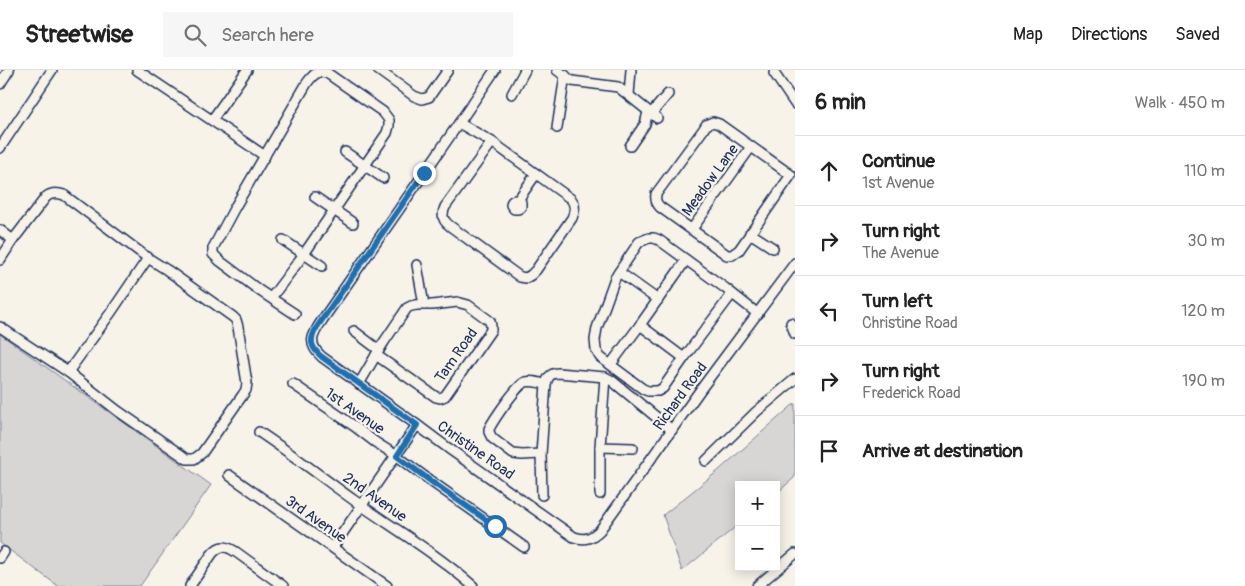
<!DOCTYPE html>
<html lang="en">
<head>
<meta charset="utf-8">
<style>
  :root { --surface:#fff; --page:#f6f6f6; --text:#222; --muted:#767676; --line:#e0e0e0 }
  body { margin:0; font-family:Pangolin,sans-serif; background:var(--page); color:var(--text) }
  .controls { position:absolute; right:15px; bottom:15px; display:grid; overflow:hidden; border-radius:0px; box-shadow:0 2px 12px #0003 }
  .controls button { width:45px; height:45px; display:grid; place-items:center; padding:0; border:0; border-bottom:1px solid var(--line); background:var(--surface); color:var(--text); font:25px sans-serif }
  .stop { position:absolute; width:15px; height:15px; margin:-11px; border:4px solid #1f6fb2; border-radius:50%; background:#fff }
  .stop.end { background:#1f6fb2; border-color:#fff; box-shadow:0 1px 5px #0008 }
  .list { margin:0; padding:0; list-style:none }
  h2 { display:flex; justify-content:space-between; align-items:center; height:65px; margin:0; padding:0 20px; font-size:21px }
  h2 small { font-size:16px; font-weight:400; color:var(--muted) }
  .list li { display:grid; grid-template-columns:32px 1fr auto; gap:15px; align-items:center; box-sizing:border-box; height:70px; padding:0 20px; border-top:1px solid var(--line) }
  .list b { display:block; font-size:19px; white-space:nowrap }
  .list p { margin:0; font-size:16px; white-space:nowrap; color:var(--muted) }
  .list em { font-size:16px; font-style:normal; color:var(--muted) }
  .icon { flex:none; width:28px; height:28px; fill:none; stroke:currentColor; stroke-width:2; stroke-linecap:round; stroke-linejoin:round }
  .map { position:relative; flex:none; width:795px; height:516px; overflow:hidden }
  header { display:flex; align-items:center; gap:30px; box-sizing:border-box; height:70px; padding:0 25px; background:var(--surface); border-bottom:1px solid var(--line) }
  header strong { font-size:24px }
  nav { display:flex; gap:28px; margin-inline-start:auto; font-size:18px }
  .search { width:350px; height:45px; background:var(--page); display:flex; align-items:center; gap:12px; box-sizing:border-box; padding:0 18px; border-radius:0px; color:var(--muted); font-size:19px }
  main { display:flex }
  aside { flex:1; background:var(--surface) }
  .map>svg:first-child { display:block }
</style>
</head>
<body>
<header>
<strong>Streetwise</strong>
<div class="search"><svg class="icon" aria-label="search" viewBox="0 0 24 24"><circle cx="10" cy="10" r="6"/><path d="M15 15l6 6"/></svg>Search here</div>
<nav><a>Map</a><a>Directions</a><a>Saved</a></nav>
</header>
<main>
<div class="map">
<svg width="795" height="516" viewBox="0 0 795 516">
  <rect width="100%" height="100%" fill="#f7f3e8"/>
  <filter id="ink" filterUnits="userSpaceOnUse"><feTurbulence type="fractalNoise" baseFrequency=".02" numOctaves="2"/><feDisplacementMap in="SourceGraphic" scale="10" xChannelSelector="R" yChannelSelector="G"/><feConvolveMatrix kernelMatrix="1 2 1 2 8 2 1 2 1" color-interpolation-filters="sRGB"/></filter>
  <g filter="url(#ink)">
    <g fill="#d7d6d4" stroke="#798299">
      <polygon points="0,264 211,415 140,516 58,516 0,473"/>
      <polygon points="795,333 795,407 776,424 776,415 739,415 739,454 682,501 663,445 718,401"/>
    </g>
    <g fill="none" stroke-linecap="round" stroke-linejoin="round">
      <defs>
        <g id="minor">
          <polyline points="137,0 265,86"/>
          <polyline points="378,0 414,26 422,29 429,27 448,0"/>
          <path d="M 495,0 L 459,53 L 323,249 C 313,264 306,273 322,287 L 417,355 L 448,378 L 574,467 C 585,471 592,468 600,460 L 701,319 L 795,193"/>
          <polyline points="557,0 572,11 618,17 657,48"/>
          <polyline points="774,3 795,34"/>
          <polyline points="0,14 9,0"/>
          <polyline points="512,24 525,0"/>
          <polyline points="629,25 631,0"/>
          <polyline points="651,44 668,24"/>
          <polyline points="212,50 247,0"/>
          <path d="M 713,52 L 719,54 L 791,105 L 739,180 L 732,185 L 727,185 L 660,137 C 656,133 655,130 656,124 L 703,60 L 706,55 Z"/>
          <path d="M 459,53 L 492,72 L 571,129 C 576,135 575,141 572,148 L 536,200 L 531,205 L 526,208 L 520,207 L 450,156 C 443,151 441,146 445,137 L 492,72"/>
          <polyline points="557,58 565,5"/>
          <polyline points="630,76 645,54 648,42"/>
          <polyline points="0,78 52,0"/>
          <polyline points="345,82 383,108"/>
          <polyline points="315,127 353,153"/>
          <path d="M 518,130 L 521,132 L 521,137 L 518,139 L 514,139 L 511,135 C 511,131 514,129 518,130 L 536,104"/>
          <polyline points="692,159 751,77"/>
          <polyline points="0,160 13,170"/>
          <polyline points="750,163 773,178"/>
          <polyline points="283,170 322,196"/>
          <path d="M 0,190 L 13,170 L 46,127 C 52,122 58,123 64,125 L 148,188 L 167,200 L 233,247 L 236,250 L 238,257 L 247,313 L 246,320 L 242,326 L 202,383 L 194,389 L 187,389 L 118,341 L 68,302 L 0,257"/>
          <polyline points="417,195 424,235"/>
          <polyline points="619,202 658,230"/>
          <polyline points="732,224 684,288 663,318 658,321 648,321 643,319 600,287 596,280 595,270 597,258 615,208 639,172 649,168 654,168 659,170 725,218 758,244"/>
          <path d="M 271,228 L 304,184 L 387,63 L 389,56 L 389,50 L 383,42 L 327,3 C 317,0 313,5 307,13 L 235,137 L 213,178 L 213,184 L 220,191 L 260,221 L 295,244"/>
          <path d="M 457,232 L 468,235 L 490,251 L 491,256 L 491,260 L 445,326 L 440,328 L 436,327 L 376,285 L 384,272 L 407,238 C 415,233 423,235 432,235 C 441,234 449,233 457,232 Z"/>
          <polyline points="791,253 795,264"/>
          <polyline points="640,255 684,288"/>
          <polyline points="354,261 379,280"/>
          <polyline points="611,294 640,255 686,190"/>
          <polyline points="68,302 112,241 148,188"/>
          <polyline points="293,314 354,356 375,372 397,386 432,412 524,477"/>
          <polyline points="359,314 376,285"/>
          <path d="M 259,362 C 292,384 323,408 355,431 C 395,459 437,484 473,516"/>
          <polyline points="600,377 633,378"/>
          <path d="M 541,384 L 522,385 L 513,384 L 492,368 L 489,362 L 489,359 C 493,351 518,313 526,312 C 532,310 539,313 546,314"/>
          <polyline points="706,391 756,342 795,309"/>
          <polyline points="229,405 387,516"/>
          <polyline points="600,424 600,377 605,307"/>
          <path d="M 542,425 L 541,384 L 546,314 C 548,306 551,303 558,303 L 605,307 L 611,310 L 672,360"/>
          <polyline points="333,477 417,355"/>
          <polyline points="0,488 4,482"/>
          <path d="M 190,516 L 212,484 C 220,474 227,476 236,482 L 283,516"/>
          <polyline points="757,516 795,484"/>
        </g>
      </defs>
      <use href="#minor" stroke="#1b2f5e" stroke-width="12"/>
      <use href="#minor" stroke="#f7f3e8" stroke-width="9"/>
    </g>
  </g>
  <g fill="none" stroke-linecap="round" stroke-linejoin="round" filter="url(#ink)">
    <path stroke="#1f6fb2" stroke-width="6" d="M 424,103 L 317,257 C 309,270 310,277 322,287 L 417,355 L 397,386 L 432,412 L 495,456"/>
  </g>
  <g text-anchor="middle" stroke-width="4.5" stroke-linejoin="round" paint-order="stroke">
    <g font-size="15" fill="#1b2f5e" stroke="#f7f3e8">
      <text transform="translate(710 110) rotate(-54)" y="5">Meadow Lane</text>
      <text transform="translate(456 285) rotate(-55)" y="5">Tam Road</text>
      <text transform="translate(680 326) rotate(-54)" y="5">Richard Road</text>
      <text transform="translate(355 341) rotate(35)" y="5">1st Avenue</text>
      <text transform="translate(476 380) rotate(35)" y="5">Christine Road</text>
      <text transform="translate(375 427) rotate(35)" y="5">2nd Avenue</text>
      <text transform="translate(316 449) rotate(35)" y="5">3rd Avenue</text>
    </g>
  </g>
</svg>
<div class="controls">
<button>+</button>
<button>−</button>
</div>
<div class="stop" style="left:495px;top:456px"></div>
<div class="stop end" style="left:424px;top:103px"></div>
</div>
<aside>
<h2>6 min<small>Walk · 450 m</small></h2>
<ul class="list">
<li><svg class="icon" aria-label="ahead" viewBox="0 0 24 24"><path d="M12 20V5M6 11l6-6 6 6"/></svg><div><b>Continue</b><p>1st Avenue</p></div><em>110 m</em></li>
<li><svg class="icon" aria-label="right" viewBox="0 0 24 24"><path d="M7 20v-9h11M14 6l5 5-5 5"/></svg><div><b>Turn right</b><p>The Avenue</p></div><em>30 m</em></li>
<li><svg class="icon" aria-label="left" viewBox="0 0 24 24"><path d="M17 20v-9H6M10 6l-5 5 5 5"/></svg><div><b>Turn left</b><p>Christine Road</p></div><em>120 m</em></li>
<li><svg class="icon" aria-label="right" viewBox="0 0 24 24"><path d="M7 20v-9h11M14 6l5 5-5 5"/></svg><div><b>Turn right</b><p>Frederick Road</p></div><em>190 m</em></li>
<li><svg class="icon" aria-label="arrive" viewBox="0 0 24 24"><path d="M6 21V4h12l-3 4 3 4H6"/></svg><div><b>Arrive at destination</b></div></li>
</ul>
</aside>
</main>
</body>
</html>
